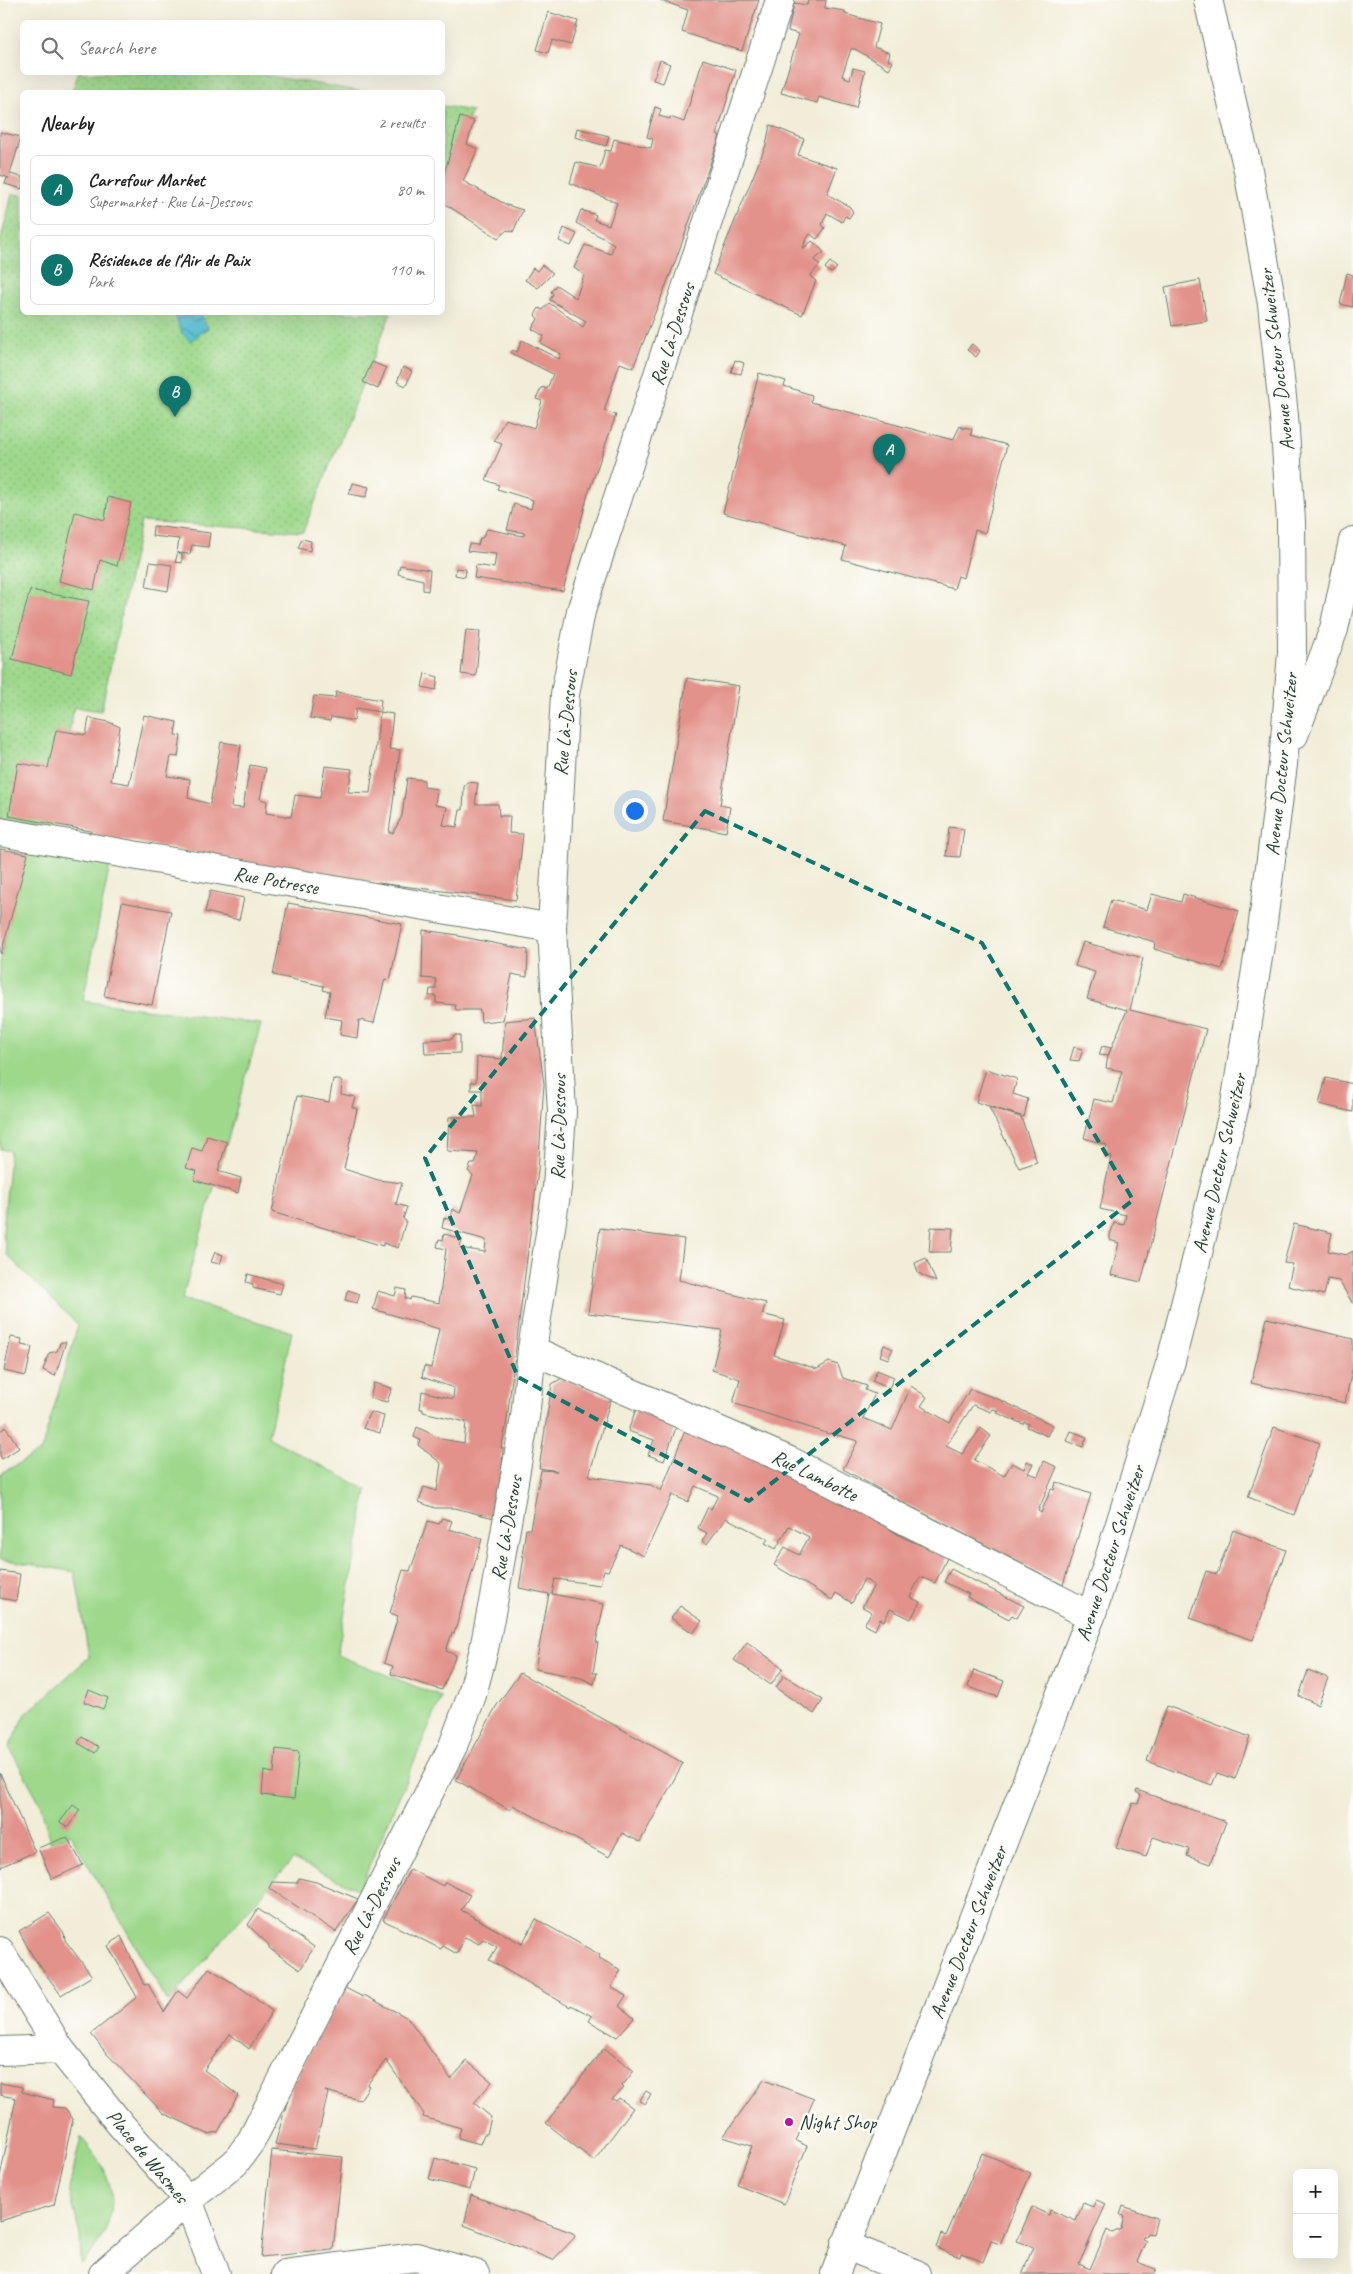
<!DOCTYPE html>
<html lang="en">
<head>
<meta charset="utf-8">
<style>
  :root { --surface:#fff; --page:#f6f6f6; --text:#222; --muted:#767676; --line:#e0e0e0; --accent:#0f766e }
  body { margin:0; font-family:Caveat,sans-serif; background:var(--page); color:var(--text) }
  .controls { position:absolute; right:15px; bottom:15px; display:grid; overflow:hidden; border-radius:8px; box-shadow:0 5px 20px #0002 }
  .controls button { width:45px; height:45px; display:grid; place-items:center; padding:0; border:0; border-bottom:1px solid var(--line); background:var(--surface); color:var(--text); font:25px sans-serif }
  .you { position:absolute; left:634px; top:810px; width:18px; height:18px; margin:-12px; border:4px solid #fff; border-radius:50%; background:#1a73e8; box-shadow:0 0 0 8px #1a73e833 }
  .badge { display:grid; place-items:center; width:32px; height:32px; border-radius:50%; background:var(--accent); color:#fff; font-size:16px; font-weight:700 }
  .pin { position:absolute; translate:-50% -41px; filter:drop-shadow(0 1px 2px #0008) }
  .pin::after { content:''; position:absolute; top:26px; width:18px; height:15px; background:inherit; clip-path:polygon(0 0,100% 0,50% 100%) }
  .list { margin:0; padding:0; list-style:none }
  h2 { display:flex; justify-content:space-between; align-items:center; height:65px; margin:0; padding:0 20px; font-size:21px }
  h2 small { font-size:16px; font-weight:400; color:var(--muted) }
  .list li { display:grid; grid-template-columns:32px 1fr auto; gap:15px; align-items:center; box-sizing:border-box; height:70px; margin:0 10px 10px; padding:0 10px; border:1px solid var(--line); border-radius:8px }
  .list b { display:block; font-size:19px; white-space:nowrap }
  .list p { margin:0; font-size:16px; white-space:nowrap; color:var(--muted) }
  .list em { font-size:16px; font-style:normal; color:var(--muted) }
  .icon { flex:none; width:28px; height:28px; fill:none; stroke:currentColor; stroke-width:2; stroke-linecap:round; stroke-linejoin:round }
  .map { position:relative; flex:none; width:1353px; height:2274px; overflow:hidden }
  .search { position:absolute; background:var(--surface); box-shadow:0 5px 20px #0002; left:20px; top:20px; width:425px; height:55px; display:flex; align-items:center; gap:12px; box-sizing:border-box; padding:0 18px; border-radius:8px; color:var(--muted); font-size:19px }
  .panel { position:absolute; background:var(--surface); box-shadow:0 5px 20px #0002; left:20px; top:90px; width:425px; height:225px; border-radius:8px }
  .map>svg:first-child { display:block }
</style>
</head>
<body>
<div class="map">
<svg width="1353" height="2274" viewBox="0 0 1353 2274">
  <defs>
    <pattern id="park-dots" width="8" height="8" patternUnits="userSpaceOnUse" patternTransform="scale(1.25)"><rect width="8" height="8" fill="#9dd88b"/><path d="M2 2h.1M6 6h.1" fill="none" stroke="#87ba79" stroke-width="1.8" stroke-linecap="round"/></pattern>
    <pattern id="water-waves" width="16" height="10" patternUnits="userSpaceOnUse" patternTransform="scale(1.25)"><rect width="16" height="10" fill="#5ac3d6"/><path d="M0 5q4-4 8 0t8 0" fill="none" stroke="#4aa0ae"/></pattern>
  </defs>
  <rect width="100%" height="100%" fill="#fdfcf7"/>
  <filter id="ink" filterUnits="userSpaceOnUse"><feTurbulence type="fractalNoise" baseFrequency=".02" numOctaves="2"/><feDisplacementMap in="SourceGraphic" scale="10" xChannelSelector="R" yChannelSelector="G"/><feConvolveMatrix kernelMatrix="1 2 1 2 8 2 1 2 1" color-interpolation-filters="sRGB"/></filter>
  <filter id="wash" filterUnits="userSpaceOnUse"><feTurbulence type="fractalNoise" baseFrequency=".0096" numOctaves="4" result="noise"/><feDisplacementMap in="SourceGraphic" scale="20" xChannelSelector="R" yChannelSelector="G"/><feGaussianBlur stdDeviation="1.12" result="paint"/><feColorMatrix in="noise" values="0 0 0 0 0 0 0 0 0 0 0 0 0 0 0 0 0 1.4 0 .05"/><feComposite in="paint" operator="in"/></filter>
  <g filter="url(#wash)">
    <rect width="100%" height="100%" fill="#f1edd8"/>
    <g fill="url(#park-dots)" stroke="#5e8a60">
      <polygon points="78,73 251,73 366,92 72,92"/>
      <polygon points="443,106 472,111 443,184"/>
      <polygon points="12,194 22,195 22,312 391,313 303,532 141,521 101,711 74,707 52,828 0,820 0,243"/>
    </g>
    <g fill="#9dd88b" stroke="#5e8a60">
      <polygon points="27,843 110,865 83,1001 261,1024 182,1299 292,1332 268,1437 367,1490 337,1655 442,1697 359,1890 293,1859 168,2002 70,1834 50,1842 40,1803 9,1747 26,1714 89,1657 75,1572 0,1559 0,1474 41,1451 78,1325 7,1255 3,1233 10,1151 0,1149 0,962"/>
      <path d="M 81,2137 C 120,2183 124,2218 81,2265 L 80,2235 L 69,2189 Z"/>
    </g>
    <polygon fill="url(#water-waves)" stroke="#3c8085" points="174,313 200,313 208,328 190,341 182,333"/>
    <g id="blocks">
      <g fill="#e2928a">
        <polygon points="660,0 759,0 742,51 682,32 688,10"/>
        <polygon points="808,0 826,0 825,8 845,11 845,14 880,24 874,47 890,53 888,60 893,62 889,69 855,49 851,49 842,76 850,79 853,68 865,71 856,108 819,97 817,103 781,93 799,34 788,31 794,3 807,5"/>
        <polygon points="548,12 578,21 571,45 552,40 548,53 537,50"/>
        <polygon points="703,59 736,70 717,134 720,136 674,265 633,368 620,363 604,411 616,415 588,494 563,591 474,578 476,565 494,568 496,554 467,551 469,544 478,545 480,538 482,538 487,529 523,536 525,533 507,530 514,504 531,509 533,500 497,489 499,485 486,480 502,444 494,441 505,419 534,428 542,401 536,399 542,387 547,389 553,374 511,353 513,350 517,352 522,340 559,359 561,354 540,343 544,336 532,329 538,319 535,315 539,308 543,310 549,303 583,327 586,321 550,300 553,294 551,292 556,285 576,298 584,275 574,268 585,245 611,254 614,244 576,223 581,210 596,215 594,220 609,225 617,203 570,183 576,162 600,168 605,150 611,151 614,139 651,148 653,139 647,137 655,107 661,109 659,116 670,119 670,117 684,122"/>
        <polygon points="660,60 670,64 663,83 653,80"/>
        <polygon points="460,117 474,121 467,144 478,149 463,181 507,205 523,210 513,232 507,230 498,238 442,202 442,182"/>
        <polygon points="770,125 804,139 798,155 837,168 827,194 850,207 853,212 849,218 845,216 842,222 827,213 822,225 825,228 817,239 810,234 805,241 803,249 812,241 824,252 814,260 820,265 810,276 816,281 802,315 713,274 766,145"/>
        <polygon points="577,128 609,136 606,146 575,137"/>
        <polygon points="0,132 21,137 10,174 22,177 22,189 5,184 7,178 9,178 0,175"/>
        <polygon points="564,228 577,234 571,246 559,241"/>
        <polygon points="830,262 837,268 831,273 825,268"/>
        <polygon points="542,265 553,273 538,288 525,280 533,268 537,271"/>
        <polygon points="1347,273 1353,275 1353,307 1340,304"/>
        <polygon points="1200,280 1207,321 1172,326 1165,287"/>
        <polygon points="972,344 980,351 976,357 967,350"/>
        <polygon points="735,360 744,363 741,374 731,372"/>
        <polygon points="372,362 386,368 378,389 363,382"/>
        <polygon points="403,367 412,371 406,386 397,382"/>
        <polygon points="759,373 786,381 784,386 812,395 811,402 953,440 960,426 964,429 964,427 972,429 971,435 1007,445 985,533 975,530 963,578 958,576 954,589 842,559 846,546 723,513"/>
        <polygon points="352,483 369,487 366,497 349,494"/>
        <polygon points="108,497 131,503 117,566 100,560 94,590 59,581 75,512 105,520"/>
        <polygon points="153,526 210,533 208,547 192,545 190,554 177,553 182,554 182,563 175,562 177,556 177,553 179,539 152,536"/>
        <polygon points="302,539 311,541 310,551 298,548"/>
        <polygon points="150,562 172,565 168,591 146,587"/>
        <polygon points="400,565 430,570 428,591 423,590 423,580 398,574"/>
        <polygon points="456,568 466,569 465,577 455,575"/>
        <polygon points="30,590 89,601 71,674 12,659"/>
        <polygon points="466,630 480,631 476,676 461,674"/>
        <polygon points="425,673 438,677 436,690 422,687"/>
        <polygon points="687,678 739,686 720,805 730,807 726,832 663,821"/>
        <polygon points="336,692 381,700 380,712 393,714 389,749 400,750 389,833 393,833 402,816 407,778 424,780 424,787 437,789 435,805 447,807 443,825 457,827 460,810 463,810 464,787 467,782 478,783 475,804 498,804 499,816 510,816 509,833 523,834 516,900 337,878 90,834 91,831 9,816 18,763 48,768 56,730 86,735 89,718 109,722 120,727 111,781 129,784 144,715 177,722 175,735 181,736 178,757 171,756 167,776 190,779 188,798 210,804 221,742 241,745 231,807 243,808 250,765 266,768 260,799 267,801 266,813 291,817 295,795 320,798 325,766 352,769 348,792 370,793 380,712 356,708 354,721 331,717 330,721 310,718 314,696 335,698"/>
        <polygon points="949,827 964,829 960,857 946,856"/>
        <polygon points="0,849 28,854 1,954 0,953"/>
        <polygon points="210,891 244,898 239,920 205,912"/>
        <polygon points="1152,894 1181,902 1183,894 1239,911 1222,969 1154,949 1155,942 1103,927 1111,900 1147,910"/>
        <polygon points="122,902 171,911 152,1005 104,996"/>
        <polygon points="288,903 402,924 390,980 385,979 374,1023 359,1020 357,1038 340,1035 342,1020 325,1017 330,992 323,990 324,986 273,975"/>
        <polygon points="423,930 458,935 458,936 528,950 527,977 512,974 503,1020 481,1022 480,1010 456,1010 455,1005 436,1003 436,996 429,996 430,989 436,989 436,979 422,978"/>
        <polygon points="1083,942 1143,958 1130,1010 1206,1029 1141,1282 1111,1275 1119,1243 1110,1240 1110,1235 1114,1223 1124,1225 1126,1215 1100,1209 1111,1156 1104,1155 1107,1145 1084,1138 1094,1099 1113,1103 1122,1071 1106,1068 1108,1056 1099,1055 1102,1046 1111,1048 1108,1056 1127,1010 1087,999 1095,972 1075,966"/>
        <polygon points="535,1018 544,1084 538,1170 506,1427 501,1448 503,1448 502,1470 494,1518 455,1508 435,1508 419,1502 424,1487 437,1491 441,1463 418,1445 420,1440 414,1437 417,1427 441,1439 464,1443 466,1422 423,1412 423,1409 420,1409 422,1391 453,1399 454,1388 422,1377 424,1366 431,1368 439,1329 373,1309 378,1291 395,1296 397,1288 406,1290 405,1298 410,1300 411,1297 439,1303 446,1249 437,1247 439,1239 443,1240 444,1234 462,1239 460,1248 485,1252 486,1240 442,1228 444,1218 449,1219 452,1209 460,1213 473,1175 468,1171 471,1164 475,1164 478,1153 447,1151 449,1117 476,1117 474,1105 482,1106 482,1090 471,1090 471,1082 476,1082 477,1057 502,1059 505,1021"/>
        <polygon points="454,1035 460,1035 460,1053 425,1054 424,1040 452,1039"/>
        <polygon points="1074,1047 1083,1049 1079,1061 1070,1060"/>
        <polygon points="986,1069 1017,1079 1013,1094 1028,1099 1024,1117 976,1102"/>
        <polygon points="1326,1078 1353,1084 1353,1112 1319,1104"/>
        <polygon points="333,1079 342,1081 341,1094 355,1097 352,1107 357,1109 344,1169 378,1180 402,1183 396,1204 407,1207 403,1219 406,1221 398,1248 383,1243 383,1246 272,1212 297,1096 329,1102"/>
        <polygon points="989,1107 1021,1117 1037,1162 1019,1168"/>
        <polygon points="207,1136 227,1142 218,1171 241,1178 238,1193 194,1180 197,1171 186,1168 192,1148 202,1151"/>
        <polygon points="1294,1224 1332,1233 1328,1251 1346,1255 1353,1251 1353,1304 1339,1281 1328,1279 1324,1295 1288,1286 1293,1264 1284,1263"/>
        <polygon points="931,1227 953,1228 951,1252 929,1252"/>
        <polygon points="600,1228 684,1239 679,1280 766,1303 762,1314 785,1320 774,1355 817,1369 829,1362 838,1365 843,1378 867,1386 865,1390 875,1394 863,1418 892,1430 911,1386 927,1397 921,1406 950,1423 970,1389 998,1399 1053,1425 1047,1436 1027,1427 1029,1424 1024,1422 1023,1424 997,1413 999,1411 993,1409 991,1412 973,1405 946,1446 962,1454 981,1428 991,1436 974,1460 1004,1476 1012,1463 1024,1469 1027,1461 1033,1464 1028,1473 1038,1476 1044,1461 1057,1467 1038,1511 1041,1513 1051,1489 1054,1490 1056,1482 1091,1494 1063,1585 902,1502 843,1469 858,1441 830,1433 829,1434 733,1403 740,1379 712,1370 722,1330 588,1313"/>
        <polygon points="215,1252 223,1255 220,1264 211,1262"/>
        <polygon points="926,1258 936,1282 918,1273 915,1263"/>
        <polygon points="248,1274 283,1284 280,1294 253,1288 253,1284 246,1282"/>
        <polygon points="348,1290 360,1294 357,1303 345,1300"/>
        <polygon points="1267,1318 1353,1339 1353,1366 1345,1403 1251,1383"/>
        <polygon points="11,1337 22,1339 21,1345 32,1347 26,1376 4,1371"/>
        <polygon points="62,1342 66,1342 55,1376 43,1370 49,1353 57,1351 60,1343"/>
        <polygon points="884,1345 893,1349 888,1359 880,1356"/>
        <polygon points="877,1370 894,1377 889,1388 872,1381"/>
        <polygon points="562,1378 611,1398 589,1476 651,1485 661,1491 686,1428 768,1462 872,1518 904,1538 948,1556 935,1583 920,1577 910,1597 920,1602 911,1619 890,1609 884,1621 880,1619 875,1630 864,1624 872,1612 862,1607 874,1585 864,1579 852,1603 836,1593 832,1600 774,1565 785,1547 799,1555 809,1537 789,1526 776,1549 765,1543 768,1539 726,1518 707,1544 702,1541 707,1533 698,1528 708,1507 711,1509 718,1496 695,1486 688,1502 672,1495 644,1556 621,1545 608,1571 604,1570 600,1585 555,1579 552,1594 604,1604 596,1642 598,1642 593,1673 597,1673 594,1684 581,1678 535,1669 549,1594 519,1588 524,1556 522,1556 526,1529 530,1529 541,1470 557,1471 539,1468 552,1384"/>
        <polygon points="374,1383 392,1388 387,1402 370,1398"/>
        <polygon points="636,1409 677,1425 664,1461 648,1455 654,1440 628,1431"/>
        <polygon points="370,1412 384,1416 380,1433 363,1428"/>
        <polygon points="6,1427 19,1448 2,1459 0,1456 0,1431"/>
        <polygon points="1274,1427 1320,1443 1294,1515 1248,1497"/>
        <polygon points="1071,1431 1087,1437 1083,1447 1067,1441"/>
        <polygon points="442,1518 452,1521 449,1529 482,1539 454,1634 452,1633 446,1651 456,1655 442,1690 391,1674 393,1666 384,1663 398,1616 390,1613 403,1570 410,1571 428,1521 439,1524"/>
        <polygon points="1233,1530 1286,1550 1253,1640 1190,1618 1206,1571 1217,1574"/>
        <polygon points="951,1569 1024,1606 1017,1618 1012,1615 1009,1619 967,1597 969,1594 944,1582"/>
        <polygon points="0,1571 20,1574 16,1601 0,1598"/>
        <polygon points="680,1606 702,1621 693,1633 671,1618"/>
        <polygon points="747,1642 783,1668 771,1685 734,1660"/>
        <polygon points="974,1670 1004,1681 998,1697 968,1687"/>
        <polygon points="1308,1670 1328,1678 1318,1705 1299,1696"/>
        <polygon points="520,1673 683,1763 640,1842 622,1833 609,1857 513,1805 510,1810 456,1780 497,1705"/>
        <polygon points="784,1675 823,1700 814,1714 776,1688"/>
        <polygon points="89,1690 108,1698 103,1709 84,1702"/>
        <polygon points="1167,1706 1250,1737 1235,1779 1217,1773 1212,1785 1147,1761"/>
        <polygon points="82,1737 99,1747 95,1753 78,1743"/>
        <polygon points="276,1749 299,1752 294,1799 262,1795 264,1771 274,1773"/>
        <polygon points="0,1773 35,1852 0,1867"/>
        <polygon points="1137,1790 1226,1822 1210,1864 1187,1856 1189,1849 1153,1837 1146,1857 1116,1848 1133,1803 1138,1804 1141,1795 1136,1792"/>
        <polygon points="73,1805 80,1810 68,1827 60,1822"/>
        <polygon points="67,1837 83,1865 52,1879 38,1848"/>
        <polygon points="410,1869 443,1886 445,1882 470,1895 461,1910 522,1944 536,1919 600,1955 599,1958 621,1970 611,1987 626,1996 619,2006 634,2018 617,2037 589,2021 592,2016 571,2005 570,2007 489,1960 497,1947 483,1939 479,1944 465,1937 457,1954 443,1946 441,1949 383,1920"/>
        <polygon points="299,1878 316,1882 358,1899 336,1932 269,1888 272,1882 297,1883"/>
        <polygon points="258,1909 314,1947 300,1970 269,1948 269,1945 248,1925"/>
        <polygon points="49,1913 64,1933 65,1940 92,1976 61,1995 32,1955 19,1931"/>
        <polygon points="121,1936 144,1985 148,1984 164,2012 178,1991 187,1998 209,1968 241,1988 272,2011 249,2049 230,2034 204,2070 238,2095 218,2132 208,2134 163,2113 107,2054 91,2034 137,1997 108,1946"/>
        <polygon points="345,1988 363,1997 364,1995 408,2018 451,2079 467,2061 492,2082 474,2103 491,2117 487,2134 484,2134 480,2144 458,2138 461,2128 423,2117 424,2114 386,2060 367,2085 369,2086 360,2100 325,2091 328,2093 315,2149 275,2144 293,2082"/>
        <polygon points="604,2048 634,2071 622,2086 624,2088 612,2099 616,2101 619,2098 633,2108 594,2161 546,2123"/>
        <polygon points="764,2080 814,2099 796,2141 807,2146 784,2204 737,2185 752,2146 723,2137"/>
        <polygon points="0,2083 22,2087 22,2092 54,2100 53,2107 65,2108 73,2119 54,2205 0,2221 0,2177 16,2098 0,2095"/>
        <polygon points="646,2091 651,2094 645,2104 639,2101"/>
        <polygon points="272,2150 343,2157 333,2250 261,2257"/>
        <polygon points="982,2153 1031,2173 1000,2244 991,2241 983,2262 961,2253 960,2257 936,2248 941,2234 946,2236"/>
        <polygon points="435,2158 475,2169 470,2190 429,2179"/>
        <polygon points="471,2195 573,2233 575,2237 553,2260 464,2225"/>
        <polygon points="1096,2200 1106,2204 1079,2264 1090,2269 1107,2230 1112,2233 1121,2229 1124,2216 1120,2215 1123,2206 1157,2218 1153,2234 1147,2233 1145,2237 1143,2237 1142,2239 1146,2241 1137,2262 1156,2269 1154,2274 1022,2274 1033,2247 1017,2241 1032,2207 1049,2215 1050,2210 1076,2221 1083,2203 1093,2207"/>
      </g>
    </g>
  </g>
  <g filter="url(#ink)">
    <use href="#blocks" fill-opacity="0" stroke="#687b6d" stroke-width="1"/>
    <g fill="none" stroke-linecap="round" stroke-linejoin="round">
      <defs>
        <g id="minor">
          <polyline points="1294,735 1334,629 1353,541"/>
          <polyline points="0,832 552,928"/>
          <polyline points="532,1350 790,1461 1091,1616"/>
          <polyline points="0,1951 60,2049 121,2125 188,2200 216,2274"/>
          <polyline points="0,2051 60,2049"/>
          <polyline points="845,2245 916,2274"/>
          <polyline points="103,2274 188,2200 235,2163 251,2141 453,1746 472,1695 484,1649 495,1592 525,1417 532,1350 557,1188 562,1112 552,928 565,694 581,611 780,0"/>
          <polyline points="285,2274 416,2257 475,2274"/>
          <polyline points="835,2274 1091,1616 1171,1361 1235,1105 1261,938 1283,764 1292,653 1291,521 1284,416 1272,304 1248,170 1208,0"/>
        </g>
      </defs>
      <use href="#minor" stroke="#687b6d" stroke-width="30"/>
      <use href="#minor" stroke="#fff" stroke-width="28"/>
    </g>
  </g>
  <path fill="none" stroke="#0f766e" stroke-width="4" stroke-dasharray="10 6" stroke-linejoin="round" d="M 705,811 L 982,943 L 1133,1200 L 749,1501 L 518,1377 L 425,1158 Z"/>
  <circle fill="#b5179e" stroke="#fdfcf7" stroke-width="2" cx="789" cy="2122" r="5"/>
  <g text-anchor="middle" stroke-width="5" stroke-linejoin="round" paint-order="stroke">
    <g font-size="20" fill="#1f3d34" stroke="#fdfcf7">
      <text transform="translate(672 334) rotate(-72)" y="7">Rue Là-Dessous</text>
      <text transform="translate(1276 360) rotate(-97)" y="7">Avenue Docteur Schweitzer</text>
      <text transform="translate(565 723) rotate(-84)" y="7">Rue Là-Dessous</text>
      <text transform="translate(1281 764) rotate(-84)" y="7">Avenue Docteur Schweitzer</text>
      <text transform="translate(276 880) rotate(10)" y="7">Rue Potresse</text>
      <text transform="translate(558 1127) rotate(-89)" y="7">Rue Là-Dessous</text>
      <text transform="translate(1219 1163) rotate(-77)" y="7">Avenue Docteur Schweitzer</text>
      <text transform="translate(815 1475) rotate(26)" y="7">Rue Lambotte</text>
      <text transform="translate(506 1528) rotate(-80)" y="7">Rue Là-Dessous</text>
      <text transform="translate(1110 1553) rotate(-72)" y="7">Avenue Docteur Schweitzer</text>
      <text transform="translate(371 1906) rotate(-63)" y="7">Rue Là-Dessous</text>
      <text transform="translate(968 1932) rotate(-69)" y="7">Avenue Docteur Schweitzer</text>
      <text transform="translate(148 2156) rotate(50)" y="7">Place de Wasmes</text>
    </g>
    <g font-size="20" fill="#1f3d34" stroke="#fdfcf7" text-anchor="start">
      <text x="799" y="2129">Night Shop</text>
    </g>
  </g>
</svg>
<div class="controls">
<button>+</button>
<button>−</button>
</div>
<div class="you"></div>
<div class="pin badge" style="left:889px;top:475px">A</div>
<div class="pin badge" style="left:175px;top:417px">B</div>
<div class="search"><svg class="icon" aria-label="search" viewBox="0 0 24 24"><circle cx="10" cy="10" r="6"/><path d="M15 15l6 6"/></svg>Search here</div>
<section class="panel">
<h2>Nearby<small>2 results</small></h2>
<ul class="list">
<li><span class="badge">A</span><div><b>Carrefour Market</b><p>Supermarket · Rue Là-Dessous</p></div><em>80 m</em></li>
<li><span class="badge">B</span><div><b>Résidence de l'Air de Paix</b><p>Park</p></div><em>110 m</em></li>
</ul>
</section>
</div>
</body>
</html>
